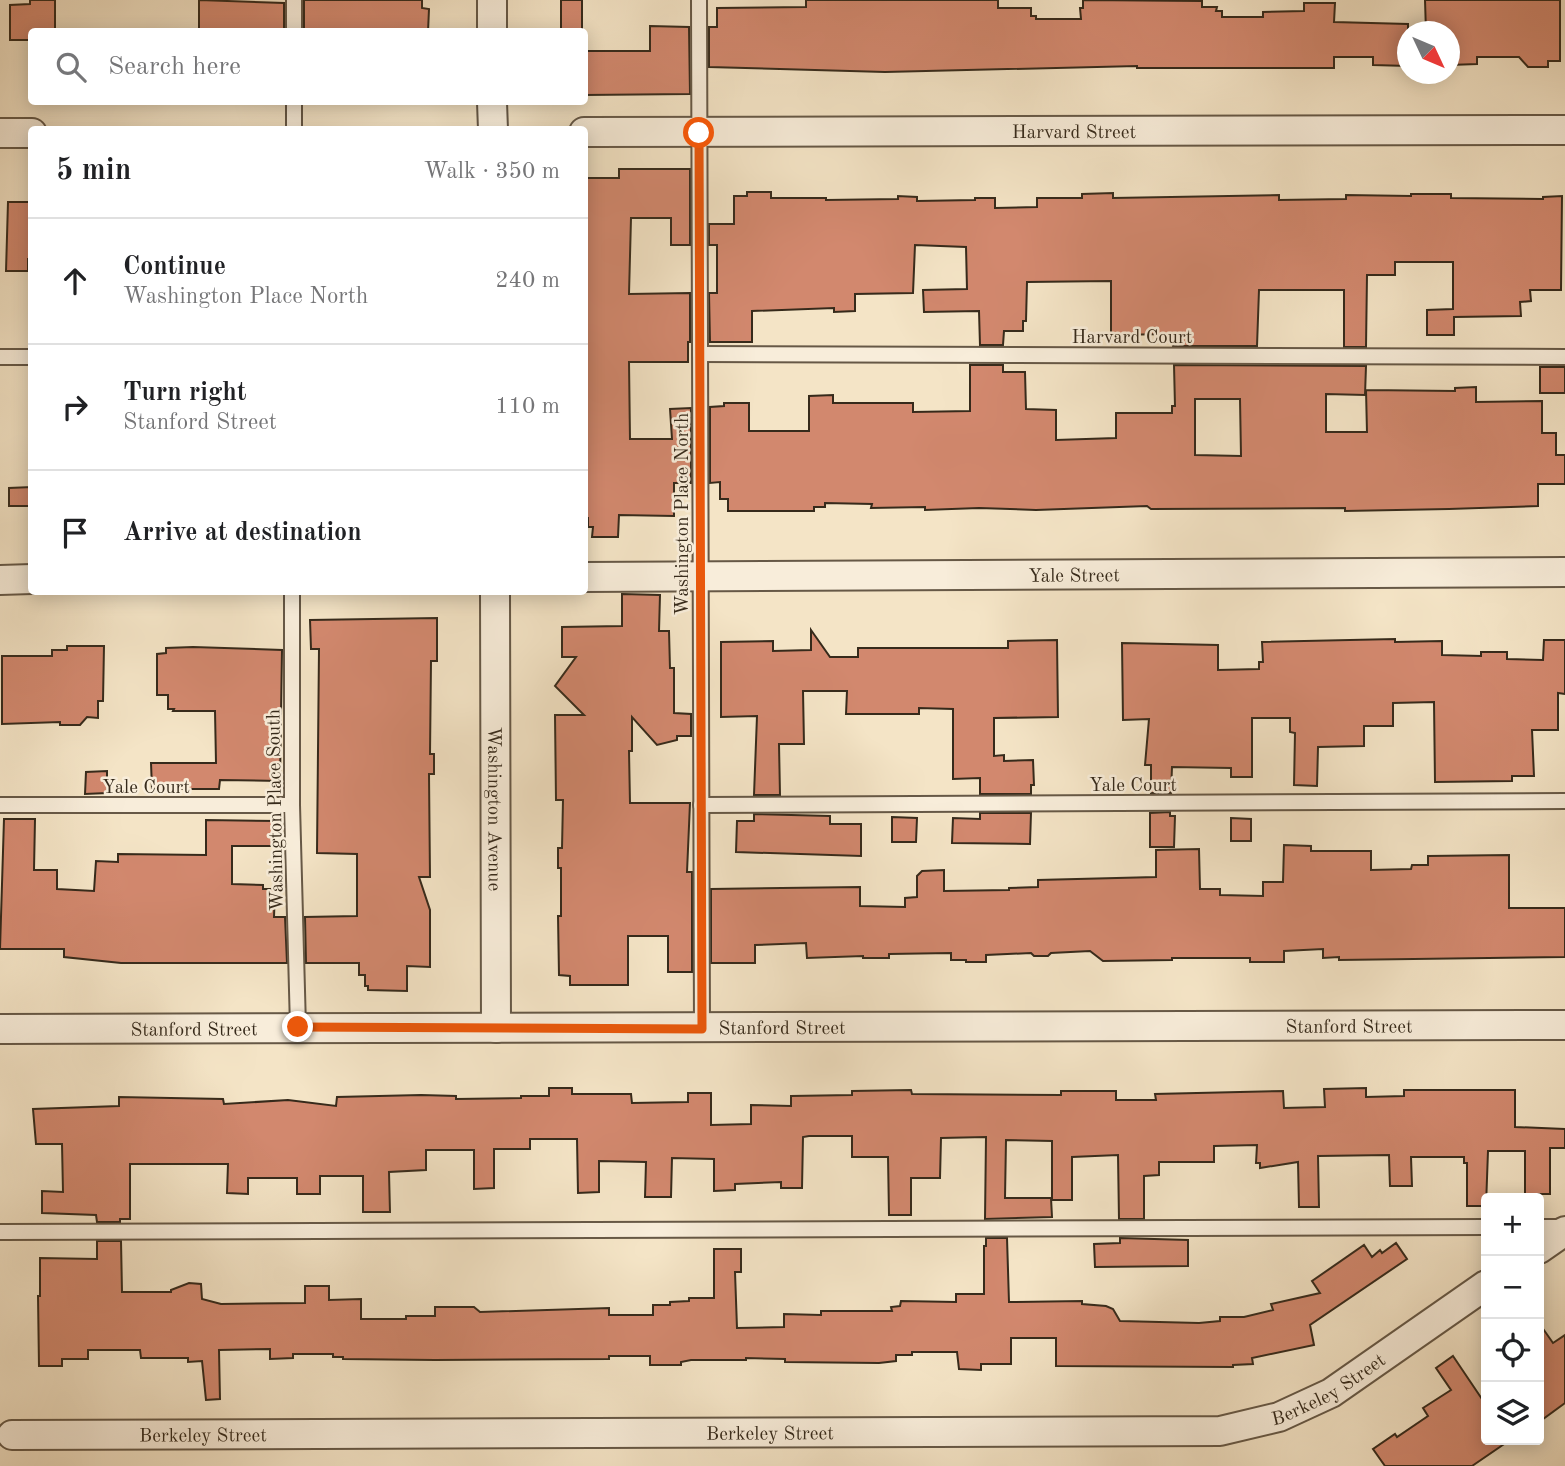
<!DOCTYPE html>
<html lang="en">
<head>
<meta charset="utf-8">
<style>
  :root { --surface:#fff; --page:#f6f6f6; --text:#202124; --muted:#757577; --line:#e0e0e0 }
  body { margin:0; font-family:"Old Standard TT",serif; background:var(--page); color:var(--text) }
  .controls { position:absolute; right:21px; bottom:21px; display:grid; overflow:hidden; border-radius:7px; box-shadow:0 4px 18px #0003 }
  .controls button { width:63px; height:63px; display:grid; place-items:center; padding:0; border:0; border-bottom:2px solid var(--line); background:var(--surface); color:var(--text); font:35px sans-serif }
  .compass { position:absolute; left:1397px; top:21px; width:63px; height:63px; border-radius:50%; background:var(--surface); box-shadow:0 4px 18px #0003; rotate:134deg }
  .stop { position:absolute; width:21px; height:21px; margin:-16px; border:5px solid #ea580c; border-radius:50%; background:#fff }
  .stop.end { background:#ea580c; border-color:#fff; box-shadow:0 2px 7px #0008 }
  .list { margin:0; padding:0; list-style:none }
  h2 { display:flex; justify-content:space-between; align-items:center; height:91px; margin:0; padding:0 28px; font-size:30px }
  h2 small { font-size:23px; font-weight:400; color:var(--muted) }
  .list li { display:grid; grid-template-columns:46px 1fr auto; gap:21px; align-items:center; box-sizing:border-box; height:126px; padding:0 28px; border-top:2px solid var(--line) }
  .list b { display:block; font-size:26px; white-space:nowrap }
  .list p { margin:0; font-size:23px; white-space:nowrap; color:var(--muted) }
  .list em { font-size:23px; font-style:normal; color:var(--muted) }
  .icon { flex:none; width:38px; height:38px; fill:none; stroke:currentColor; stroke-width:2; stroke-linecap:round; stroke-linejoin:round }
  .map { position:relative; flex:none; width:1565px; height:1466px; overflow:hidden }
  .search { position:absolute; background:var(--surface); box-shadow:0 4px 18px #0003; left:28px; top:28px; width:560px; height:77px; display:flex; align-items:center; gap:18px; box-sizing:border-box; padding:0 24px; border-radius:7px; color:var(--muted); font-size:26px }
  .panel { position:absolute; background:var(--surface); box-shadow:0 4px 18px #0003; left:28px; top:126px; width:560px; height:469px; border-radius:7px }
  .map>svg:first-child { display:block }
</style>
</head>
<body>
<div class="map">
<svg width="1565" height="1466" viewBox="0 0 1565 1466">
  <rect width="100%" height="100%" fill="#f4e4c6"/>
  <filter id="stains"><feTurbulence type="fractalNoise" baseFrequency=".00286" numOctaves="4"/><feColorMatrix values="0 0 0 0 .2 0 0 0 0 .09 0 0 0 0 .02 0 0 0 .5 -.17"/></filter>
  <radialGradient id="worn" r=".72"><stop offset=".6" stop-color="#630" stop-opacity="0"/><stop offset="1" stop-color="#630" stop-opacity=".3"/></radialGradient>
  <g fill="#d2886e" stroke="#362a1b" stroke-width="2" fill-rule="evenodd">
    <polygon points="30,0 55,0 55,32 32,32 32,40 10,40 10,5 30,4"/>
    <polygon points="199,0 284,3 284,32 199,32"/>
    <polygon points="304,0 422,0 422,8 429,9 428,32 304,32"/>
    <rect x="561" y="0" width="21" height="32"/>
    <polygon points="806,0 998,0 998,8 1031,8 1031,16 1036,16 1036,19 1081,19 1080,8 1083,8 1083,0 1202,1 1202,7 1217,7 1216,11 1222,11 1222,17 1263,17 1263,12 1304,11 1304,3 1335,3 1334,22 1408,24 1408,66 1373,65 1373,57 1334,57 1334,68 1137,68 1137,66 885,72 709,67 709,27 717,27 717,8 806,7"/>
    <polygon points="1425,0 1560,0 1560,61 1548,61 1548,67 1528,67 1519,57 1477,57 1477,64 1450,65 1450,32 1426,32"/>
    <polygon points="650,26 689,27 690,94 584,95 584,51 650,51"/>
    <polygon points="619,169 690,169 690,245 671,245 671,218 631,218 629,294 690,293 690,342 688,342 688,362 629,362 630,439 672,439 670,409 691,408 691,483 674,483 674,516 619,515 618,537 592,537 593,527 588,527 588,518 584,518 584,178 619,178"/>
    <polygon points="747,192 771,192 771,198 826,198 826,200 898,199 898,196 917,197 917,201 975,200 975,198 995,198 995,208 1037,207 1037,198 1082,198 1082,194 1113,193 1113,198 1279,195 1279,200 1346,199 1346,195 1411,196 1411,194 1451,194 1451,198 1543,199 1543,197 1562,196 1561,290 1530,290 1531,301 1520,302 1521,316 1454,317 1454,335 1427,335 1427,310 1453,309 1453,262 1395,262 1395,275 1367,275 1366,347 1344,347 1344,290 1259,290 1257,346 1173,346 1171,334 1111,335 1111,281 1027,282 1026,321 1023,321 1023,331 1004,331 1003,345 980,345 979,311 924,312 923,290 967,289 966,247 915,245 913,293 855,294 855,311 834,312 834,308 752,311 752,342 710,342 709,293 717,293 717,245 709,245 709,224 734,224 734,196 747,196"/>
    <polygon points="8,202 32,202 32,259 28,259 28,271 6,271"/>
    <path d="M 970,365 L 1003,365 L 1003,372 L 1025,372 L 1026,409 L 1056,410 L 1056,440 L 1116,438 L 1116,413 L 1172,413 L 1172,406 L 1175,406 L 1174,365 L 1366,366 L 1365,395 L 1326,394 L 1326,432 L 1367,432 L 1366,390 L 1455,391 L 1455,388 L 1476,387 L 1476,402 L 1542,401 L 1542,433 L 1556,433 L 1556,455 L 1565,455 L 1565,484 L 1538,484 L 1538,506 L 1449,509 L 1345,511 L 1345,508 L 1151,509 L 1147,506 L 1036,510 L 979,508 L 925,510 L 925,507 L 871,508 L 872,504 L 825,503 L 825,507 L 814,507 L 814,511 L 728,511 L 728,499 L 720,499 L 720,482 L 710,483 L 710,407 L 724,406 L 724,403 L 749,403 L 749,431 L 809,431 L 809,396 L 833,395 L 833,403 L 913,403 L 913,412 L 970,411 ZM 1195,399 L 1240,399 L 1241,456 L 1195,455 Z"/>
    <rect x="1540" y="367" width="25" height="26"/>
    <polygon points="32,487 32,506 9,506 9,488"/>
    <polygon points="622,594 660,595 659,631 669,631 670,668 674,668 674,713 691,714 691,736 677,736 677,740 657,745 632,717 632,751 629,751 630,803 690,803 687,872 692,872 692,972 668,972 668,936 628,936 628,985 570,985 570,976 559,975 558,916 561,916 561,868 558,868 558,848 562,848 563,800 556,800 555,715 584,715 555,686 576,657 562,657 562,627 622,626"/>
    <polygon points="437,618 437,661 431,661 430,754 434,754 434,774 429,774 430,877 419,877 430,910 430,967 407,966 407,991 368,990 368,986 365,986 365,975 359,975 359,963 306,963 305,917 357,916 357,854 317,853 319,649 311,649 310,620"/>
    <polygon points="811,630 830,657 858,657 858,648 1008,648 1008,641 1057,640 1058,717 994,718 994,756 1004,755 1004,761 1033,760 1034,785 1031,785 1031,794 980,794 980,778 953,779 953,709 919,708 919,714 846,714 847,691 803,691 804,744 779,744 780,795 754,795 757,716 721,717 721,642 773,641 773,651 811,650"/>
    <polygon points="1395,639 1395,642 1442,641 1442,655 1481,656 1481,652 1507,652 1507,659 1543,660 1544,640 1565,640 1565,694 1558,693 1558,730 1532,730 1534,776 1512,776 1512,781 1435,782 1434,702 1393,703 1393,726 1364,726 1364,746 1318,747 1317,786 1294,785 1295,733 1290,732 1290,718 1252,718 1252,777 1231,777 1231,768 1172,767 1171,793 1151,793 1151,765 1145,765 1149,719 1123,720 1122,643 1218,645 1218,670 1259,669 1259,662 1263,662 1262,642"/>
    <polygon points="67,646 104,646 103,701 98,701 98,718 87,717 80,725 60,725 60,722 2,724 2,656 52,656 52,650 67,650"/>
    <polygon points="193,647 282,650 280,781 220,780 219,789 152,789 151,763 216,763 215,711 173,711 174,709 168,709 168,695 157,695 157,654 166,653 166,648"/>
    <polygon points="107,771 107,793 85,794 86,772"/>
    <polygon points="1170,812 1170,816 1175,816 1174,847 1150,847 1150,813"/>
    <polygon points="980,813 1031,813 1030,844 952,843 953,818 980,819"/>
    <polygon points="754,814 830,816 830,824 861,824 861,856 736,852 737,821 754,821"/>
    <polygon points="892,817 917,818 916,842 892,842"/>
    <polygon points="1231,818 1251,819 1251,841 1231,841"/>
    <polygon points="4,819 35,819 34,870 57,870 57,889 94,891 96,861 118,862 118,854 206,855 206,820 279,821 279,846 232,846 232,884 263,885 263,889 275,889 274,917 285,917 287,963 121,963 64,957 64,949 0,949"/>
    <polygon points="1284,845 1311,846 1311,851 1371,851 1371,870 1411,869 1412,865 1428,865 1428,856 1509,855 1509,908 1565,908 1565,957 1339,960 1339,957 1323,958 1323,949 1284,951 1284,962 1250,962 1250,958 1172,958 1172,960 1103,961 1090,951 1051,953 1048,956 1034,956 1031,953 986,955 986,962 966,962 966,960 951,960 951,953 889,954 889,958 863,958 863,956 807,958 806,943 755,945 755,963 711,963 711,889 860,887 860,906 905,907 905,898 917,897 917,876 922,871 944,870 944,891 1009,890 1009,888 1038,887 1038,880 1156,877 1156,850 1199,849 1200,889 1220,889 1220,895 1263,896 1263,882 1283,882"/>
    <polygon points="549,1088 572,1088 572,1094 631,1094 632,1103 688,1102 688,1093 711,1093 711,1125 751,1124 751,1105 791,1106 791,1096 852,1095 852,1091 911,1090 912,1094 1061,1095 1061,1091 1116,1091 1116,1100 1156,1100 1155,1094 1283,1091 1284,1108 1325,1107 1324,1089 1366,1088 1366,1097 1404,1096 1404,1090 1515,1090 1515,1127 1565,1129 1565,1148 1550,1148 1550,1194 1525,1194 1525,1151 1488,1151 1486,1206 1467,1206 1467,1163 1464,1163 1464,1157 1411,1157 1412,1186 1390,1186 1389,1155 1318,1156 1319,1207 1299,1207 1298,1162 1260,1168 1260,1163 1256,1163 1257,1145 1214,1146 1214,1162 1159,1162 1159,1175 1144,1176 1144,1219 1119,1219 1118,1155 1072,1157 1072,1200 1052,1200 1052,1141 1006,1140 1005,1198 1051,1198 1052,1217 985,1219 986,1137 941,1138 940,1178 911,1178 911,1215 889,1215 888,1157 852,1157 852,1136 809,1136 803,1137 802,1188 781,1188 781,1182 735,1184 735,1190 714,1191 714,1159 672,1158 671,1197 645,1197 646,1162 599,1161 599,1192 578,1193 577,1139 530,1139 530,1149 494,1149 494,1188 474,1189 474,1150 426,1150 426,1170 389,1172 390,1212 363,1212 363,1176 320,1176 320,1194 297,1194 297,1178 248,1178 248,1194 227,1193 228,1164 130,1164 130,1219 120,1219 120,1222 97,1222 96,1215 42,1213 42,1191 63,1192 62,1144 36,1144 33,1109 119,1106 119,1097 223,1099 224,1104 288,1100 336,1106 337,1097 421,1095 456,1096 456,1099 521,1098 521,1096 549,1096"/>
    <polygon points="986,1238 1007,1238 1009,1302 1082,1301 1082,1304 1106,1306 1113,1309 1120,1321 1199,1323 1220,1321 1220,1317 1244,1317 1273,1310 1271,1304 1320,1293 1312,1281 1364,1245 1372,1257 1380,1250 1382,1253 1396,1243 1407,1259 1310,1325 1314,1345 1252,1358 1253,1364 1233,1365 1233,1367 1056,1366 1056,1338 1011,1338 1011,1364 981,1364 981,1370 959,1369 957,1352 912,1352 912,1355 896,1355 896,1361 879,1363 785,1362 785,1359 746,1358 746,1360 691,1360 681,1362 681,1365 650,1365 650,1356 609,1356 609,1359 435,1360 343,1359 343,1357 333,1357 333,1354 293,1354 293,1358 270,1359 270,1349 219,1350 220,1399 206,1400 202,1361 188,1362 188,1358 141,1358 140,1350 88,1350 88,1359 62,1359 62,1366 39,1366 38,1296 40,1296 40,1258 97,1259 97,1241 121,1241 122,1292 171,1292 171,1290 189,1283 201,1284 202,1299 221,1304 305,1303 305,1286 329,1286 329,1300 361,1299 361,1319 406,1319 406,1316 435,1316 435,1307 474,1307 480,1312 609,1308 609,1315 653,1315 653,1305 670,1305 670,1302 689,1301 689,1298 714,1298 714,1249 741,1249 741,1272 735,1272 737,1328 784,1327 784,1314 821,1315 821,1311 892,1311 891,1307 900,1306 901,1301 956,1302 956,1294 984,1294 984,1246 986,1246"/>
    <polygon points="1120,1238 1188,1240 1188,1266 1095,1267 1094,1244 1120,1243"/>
    <polygon points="1539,1323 1553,1343 1565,1335 1565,1403 1539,1422"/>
    <polygon points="1453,1356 1486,1405 1486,1440 1510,1440 1472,1466 1385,1466 1373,1449 1395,1434 1397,1437 1428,1416 1423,1408 1451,1390 1436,1368"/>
  </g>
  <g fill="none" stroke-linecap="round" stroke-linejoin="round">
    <defs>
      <g id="lane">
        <polyline points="294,0 294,32"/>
        <polyline points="699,0 702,1029"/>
        <polyline points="294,102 294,130"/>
        <polyline points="700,354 1565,357"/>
        <polyline points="0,357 32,357"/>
        <polyline points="292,592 292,805 298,1027"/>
        <polyline points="0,805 292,805"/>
        <polyline points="701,805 1565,801"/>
        <polyline points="1539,1227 1564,1227"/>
        <polyline points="0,1232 1486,1227"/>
      </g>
      <g id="street">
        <polyline points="492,0 492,32"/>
        <polyline points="492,102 493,130"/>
        <path id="s1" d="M 584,132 L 1565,130"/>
        <polyline points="0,133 32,133"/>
        <path id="s2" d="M 584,577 L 1565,572"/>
        <polyline points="0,580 32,579"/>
        <path id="s3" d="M 495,592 L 496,1028"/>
        <path id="s4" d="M 0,1029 L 1565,1025"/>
        <polyline points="1539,1249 1565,1231"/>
        <path id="s5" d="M 12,1435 L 1220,1431 L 1279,1417 L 1331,1393 L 1486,1285"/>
      </g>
    </defs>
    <use href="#lane" stroke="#665846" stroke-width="18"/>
    <use href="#street" stroke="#665846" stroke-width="32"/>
    <use href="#lane" stroke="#f8edda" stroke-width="14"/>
    <use href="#street" stroke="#f8edda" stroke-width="28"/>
  </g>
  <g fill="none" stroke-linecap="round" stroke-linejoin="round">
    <polyline stroke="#ea580c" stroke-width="9" points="298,1027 702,1029 699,133"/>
  </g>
  <g text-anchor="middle" stroke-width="5" stroke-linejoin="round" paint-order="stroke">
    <g font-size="19" fill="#362a1b" stroke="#f8edda">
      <text dy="7" stroke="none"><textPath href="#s1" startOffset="490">Harvard Street</textPath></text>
      <text x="1132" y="343">Harvard Court</text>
      <text transform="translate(681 514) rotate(-90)" y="7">Washington Place North</text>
      <text dy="7" stroke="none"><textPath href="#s2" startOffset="490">Yale Street</textPath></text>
      <text x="1133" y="791">Yale Court</text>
      <text x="146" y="793">Yale Court</text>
      <text transform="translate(274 810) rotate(-91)" y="7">Washington Place South</text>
      <text dy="7" stroke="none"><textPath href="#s3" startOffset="217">Washington Avenue</textPath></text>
      <text dy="7" stroke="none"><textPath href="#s4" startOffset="1349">Stanford Street</textPath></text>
      <text dy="7" stroke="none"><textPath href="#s4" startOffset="194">Stanford Street</textPath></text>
      <text dy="7" stroke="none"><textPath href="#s4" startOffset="782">Stanford Street</textPath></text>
      <text dy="7" stroke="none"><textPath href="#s5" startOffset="1325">Berkeley Street</textPath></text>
      <text dy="7" stroke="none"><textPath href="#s5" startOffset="758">Berkeley Street</textPath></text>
      <text dy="7" stroke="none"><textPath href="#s5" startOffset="191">Berkeley Street</textPath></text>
    </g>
  </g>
  <rect width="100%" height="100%" filter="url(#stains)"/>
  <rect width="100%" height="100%" fill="url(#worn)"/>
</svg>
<div class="controls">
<button>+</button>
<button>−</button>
<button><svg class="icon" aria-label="locate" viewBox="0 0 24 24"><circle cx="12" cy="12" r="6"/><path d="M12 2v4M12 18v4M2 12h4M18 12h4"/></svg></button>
<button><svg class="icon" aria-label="layers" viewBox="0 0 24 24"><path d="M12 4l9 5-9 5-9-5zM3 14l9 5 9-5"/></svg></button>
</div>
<svg class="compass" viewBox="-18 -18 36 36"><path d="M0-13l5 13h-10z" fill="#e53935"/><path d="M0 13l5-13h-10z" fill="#757577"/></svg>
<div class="stop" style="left:699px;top:133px"></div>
<div class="stop end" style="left:298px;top:1027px"></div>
<div class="search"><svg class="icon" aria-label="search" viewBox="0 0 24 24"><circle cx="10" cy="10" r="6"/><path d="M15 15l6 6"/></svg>Search here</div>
<section class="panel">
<h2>5 min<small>Walk · 350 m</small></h2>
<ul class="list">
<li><svg class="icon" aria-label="ahead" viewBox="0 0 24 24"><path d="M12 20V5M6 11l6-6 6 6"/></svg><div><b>Continue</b><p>Washington Place North</p></div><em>240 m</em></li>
<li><svg class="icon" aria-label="right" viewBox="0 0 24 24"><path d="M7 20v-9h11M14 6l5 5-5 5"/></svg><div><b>Turn right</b><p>Stanford Street</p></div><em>110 m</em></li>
<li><svg class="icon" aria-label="arrive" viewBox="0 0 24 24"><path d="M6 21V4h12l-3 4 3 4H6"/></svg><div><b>Arrive at destination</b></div></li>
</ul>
</section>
</div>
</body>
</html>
